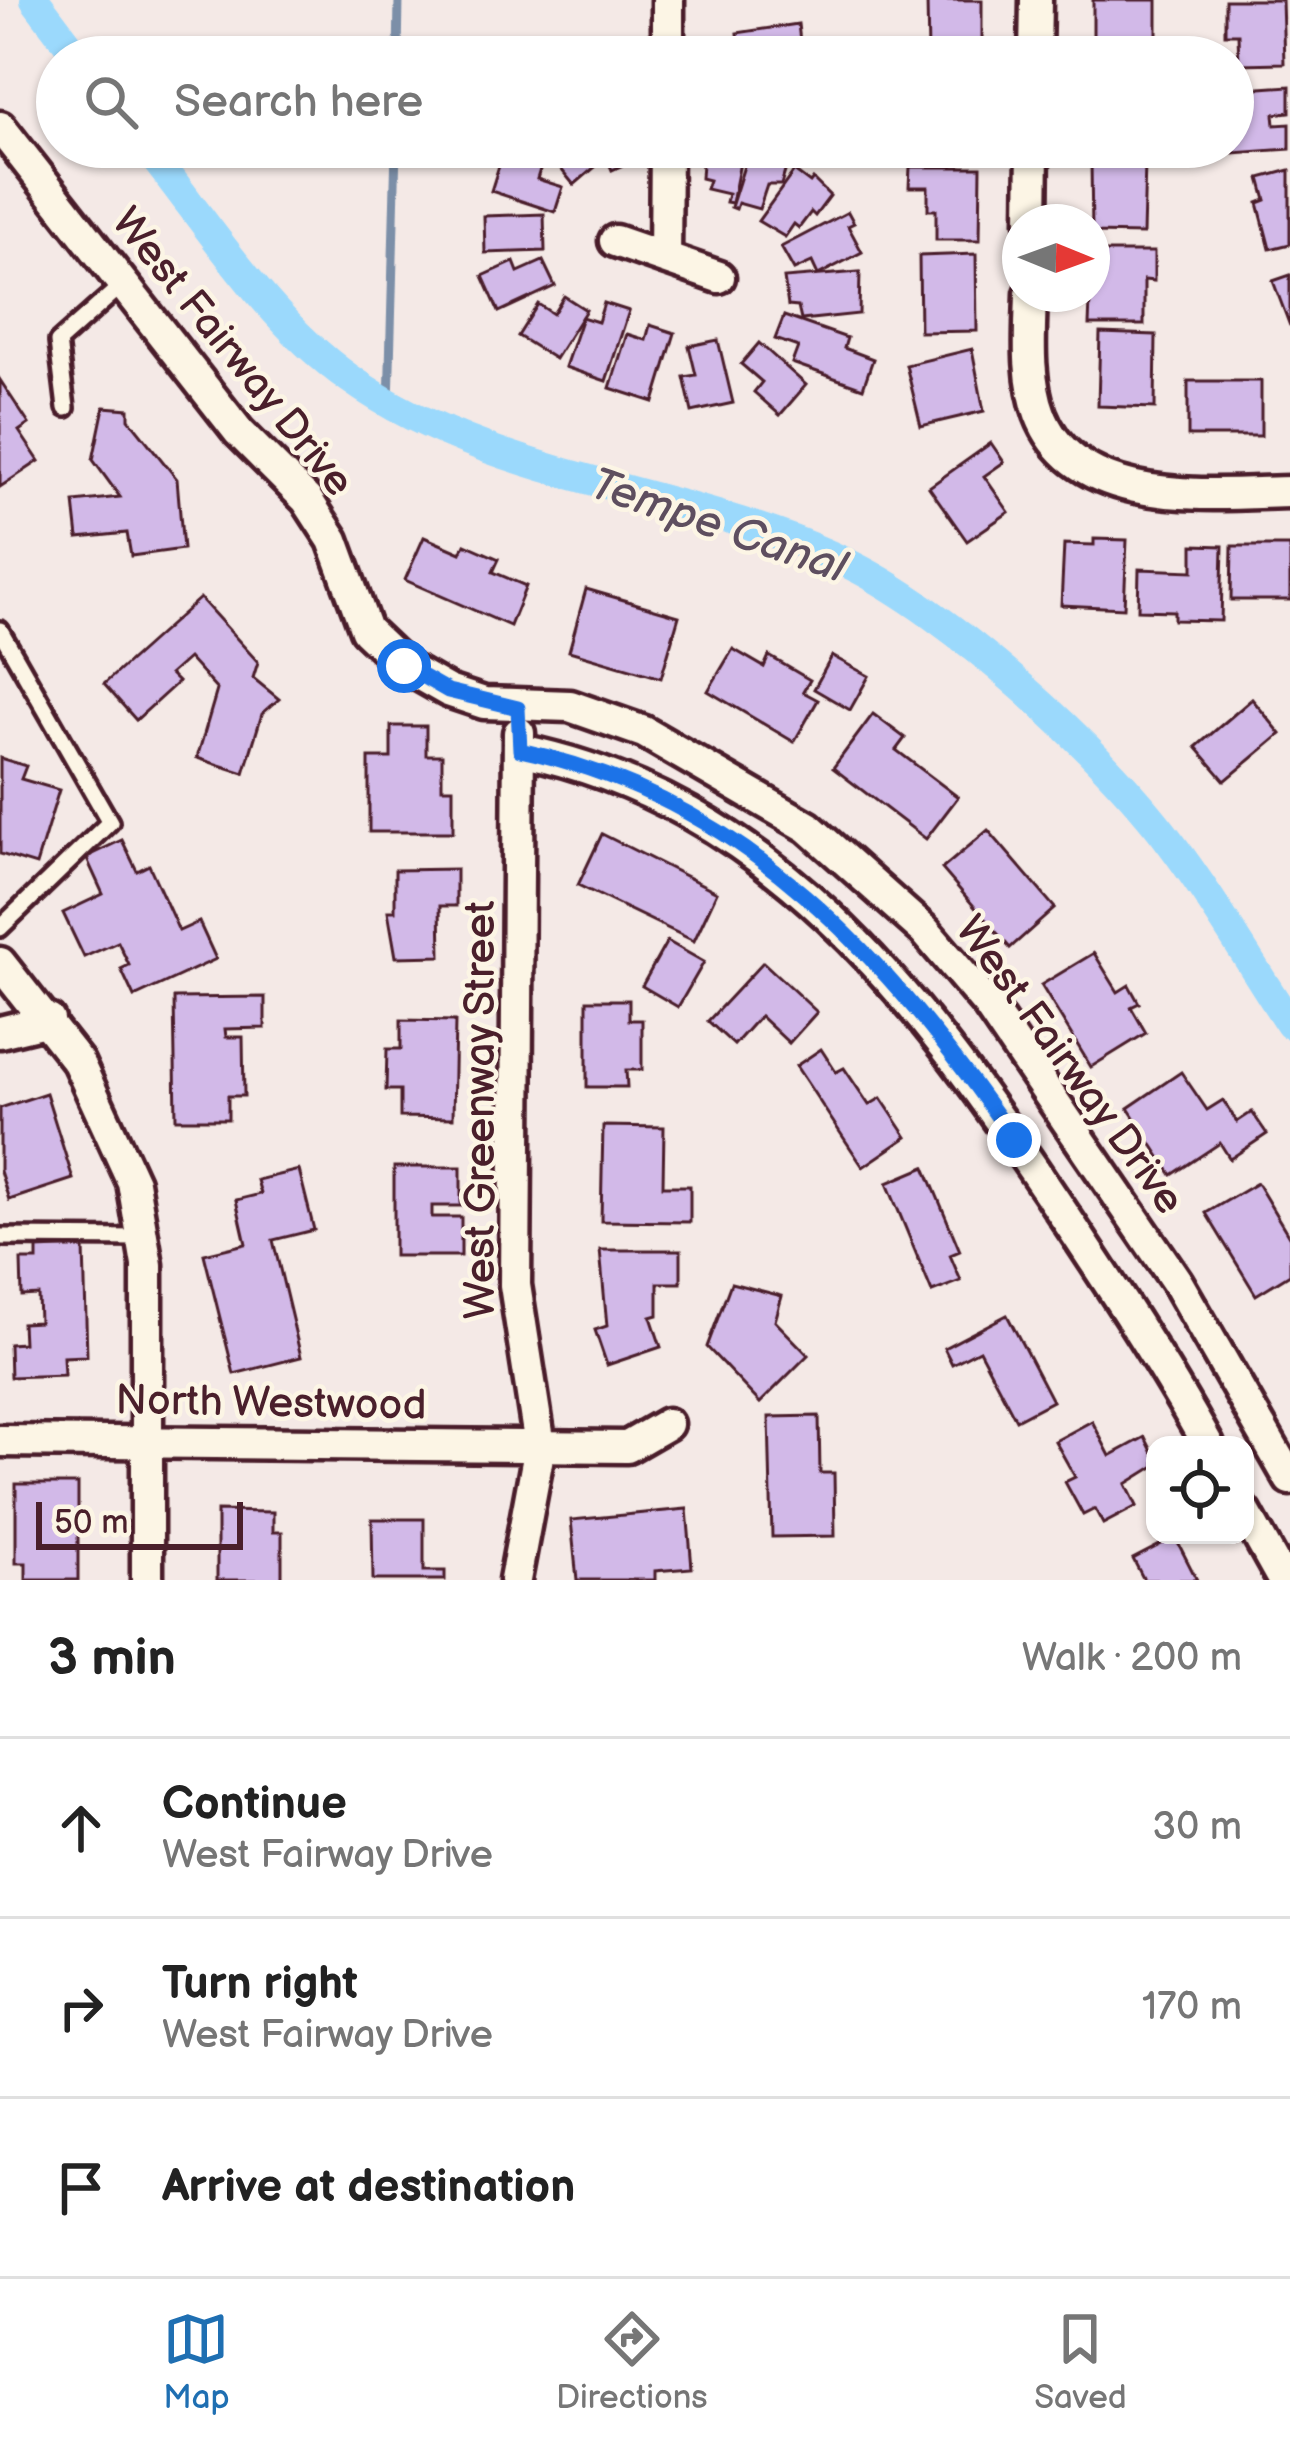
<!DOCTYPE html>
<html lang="en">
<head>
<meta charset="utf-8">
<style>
  :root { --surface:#fff; --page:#f2f2f2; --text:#222; --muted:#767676; --line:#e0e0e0; --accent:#1f6fb2 }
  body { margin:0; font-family:"Balsamiq Sans",sans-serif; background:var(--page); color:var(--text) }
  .controls { position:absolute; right:36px; bottom:36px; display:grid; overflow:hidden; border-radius:24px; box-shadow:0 3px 9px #0004 }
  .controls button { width:108px; height:108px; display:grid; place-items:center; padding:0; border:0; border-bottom:3px solid var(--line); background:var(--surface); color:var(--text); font:60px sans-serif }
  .compass { position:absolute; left:1002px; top:204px; width:108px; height:108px; border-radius:50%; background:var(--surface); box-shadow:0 3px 9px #0004; rotate:91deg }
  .scale { position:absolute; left:36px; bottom:30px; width:207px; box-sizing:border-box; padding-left:12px; border:6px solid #4a1f2b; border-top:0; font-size:33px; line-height:42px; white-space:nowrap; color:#4a1f2b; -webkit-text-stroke:9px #fcf5e5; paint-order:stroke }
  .stop { position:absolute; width:36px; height:36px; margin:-27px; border:9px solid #1a73e8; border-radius:50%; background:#fff }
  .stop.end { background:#1a73e8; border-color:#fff; box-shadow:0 3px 12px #0008 }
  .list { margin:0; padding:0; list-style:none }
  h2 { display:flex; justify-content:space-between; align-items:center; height:156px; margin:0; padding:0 48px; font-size:51px }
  h2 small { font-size:39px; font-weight:400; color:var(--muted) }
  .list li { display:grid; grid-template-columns:78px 1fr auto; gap:36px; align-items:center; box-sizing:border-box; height:180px; padding:0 48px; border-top:3px solid var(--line) }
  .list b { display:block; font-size:45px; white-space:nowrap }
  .list p { margin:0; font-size:39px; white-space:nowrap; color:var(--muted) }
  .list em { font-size:39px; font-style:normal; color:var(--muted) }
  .icon { flex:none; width:66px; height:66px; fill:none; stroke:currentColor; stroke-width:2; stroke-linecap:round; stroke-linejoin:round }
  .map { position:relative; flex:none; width:1290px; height:1580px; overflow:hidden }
  .search { position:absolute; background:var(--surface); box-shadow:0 3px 9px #0004; left:36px; right:36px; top:36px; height:132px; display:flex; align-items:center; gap:30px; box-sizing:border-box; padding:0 42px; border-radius:66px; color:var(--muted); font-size:45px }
  .sheet { height:696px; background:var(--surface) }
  nav { display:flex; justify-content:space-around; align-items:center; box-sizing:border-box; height:168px; border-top:3px solid var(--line); background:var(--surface); font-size:33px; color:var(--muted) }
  nav a { display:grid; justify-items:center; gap:6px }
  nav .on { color:var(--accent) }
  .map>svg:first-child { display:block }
</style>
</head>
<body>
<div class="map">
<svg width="1290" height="1580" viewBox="0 0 1290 1580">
  <rect width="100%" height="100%" fill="#f4e9e6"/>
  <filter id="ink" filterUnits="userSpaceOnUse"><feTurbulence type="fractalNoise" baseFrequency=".00833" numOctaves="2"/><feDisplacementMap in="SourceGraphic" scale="24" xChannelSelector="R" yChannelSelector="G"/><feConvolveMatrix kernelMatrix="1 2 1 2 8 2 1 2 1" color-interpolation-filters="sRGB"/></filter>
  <g filter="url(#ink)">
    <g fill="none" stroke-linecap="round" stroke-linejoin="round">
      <g stroke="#7b8fa8" stroke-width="9">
        <polyline points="398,57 399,0"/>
        <polyline points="389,405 396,147"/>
      </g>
      <g stroke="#9bd9fc" stroke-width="30">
        <polyline points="35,0 78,57"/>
        <path d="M 146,147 C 208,224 267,320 349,378 C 495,482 690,487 849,564 C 951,613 1103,752 1170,842 C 1214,900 1250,964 1290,1024"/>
      </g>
    </g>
    <g fill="#d2b9e8" stroke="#4a1f2b" stroke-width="3">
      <polygon points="927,0 982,0 982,55 928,55"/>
      <rect x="1093" y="0" width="64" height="57"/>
      <polygon points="1225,0 1282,0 1284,63 1239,64 1238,34 1225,34"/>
      <polygon points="798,24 800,42 810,48 811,57 740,57 737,33"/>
      <polygon points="1290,86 1290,112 1274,114 1275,125 1290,124 1290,149 1234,153 1233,90"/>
      <polygon points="543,147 590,147 586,157 595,167 574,185"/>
      <polygon points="602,147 629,147 634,160 612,170"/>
      <polygon points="703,147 743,147 732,203 726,202 728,194 706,189 709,180 701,178"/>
      <polygon points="750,147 791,151 781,185 767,185 759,209 738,203 736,209 731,207"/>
      <polygon points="504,150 542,163 537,179 563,187 555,212 491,191"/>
      <polygon points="1091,161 1145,163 1143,234 1092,233"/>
      <polygon points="910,167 981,167 980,240 936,240 936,210 928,210 928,187 909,187"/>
      <polygon points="1290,170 1290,244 1270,249 1258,203 1266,200 1260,178"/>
      <polygon points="794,171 810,183 813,179 830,196 815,216 811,212 799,228 794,224 785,237 758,221"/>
      <polygon points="848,212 854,223 848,226 862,252 818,275 812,262 794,270 781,247"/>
      <polygon points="544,214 545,251 485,253 484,216"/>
      <polygon points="1092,252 1154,252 1154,281 1144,280 1144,325 1089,325"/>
      <polygon points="976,254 977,331 920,332 919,256"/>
      <polygon points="543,261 555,286 499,312 483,276 514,262 518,272"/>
      <polygon points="860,272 859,314 801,320 798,307 788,306 784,278"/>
      <polygon points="1290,275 1290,326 1273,281"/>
      <polygon points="564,296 586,310 555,359 518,336 538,304 553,314"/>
      <polygon points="604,303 629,311 606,381 565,367 582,317 598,322"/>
      <polygon points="784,316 847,338 844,348 873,359 863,388 792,363 798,347 775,339"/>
      <polygon points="650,325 675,333 654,402 610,388 627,334 646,340"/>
      <polygon points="1100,333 1156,335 1155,408 1098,406"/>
      <polygon points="718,340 733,403 692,412 684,377 696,375 689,346"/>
      <polygon points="759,343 806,385 780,415 754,392 762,382 741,364"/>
      <polygon points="972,349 984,411 921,426 906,365"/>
      <polygon points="0,380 29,424 19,431 39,461 0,487"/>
      <rect x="1188" y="381" width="73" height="55"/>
      <polygon points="104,407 129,409 129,419 177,479 183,549 131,556 127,533 78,538 74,502 120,497 93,460"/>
      <polygon points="991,443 1004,462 984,476 1009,512 967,541 929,487"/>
      <polygon points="424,537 461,553 465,544 499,559 493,572 526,586 510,626 405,580"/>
      <polygon points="1094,539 1127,540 1124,608 1061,605 1064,544 1094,545"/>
      <polygon points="1193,545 1223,546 1221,621 1174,620 1174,611 1138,610 1139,569 1193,571"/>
      <polygon points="1232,546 1290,546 1290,600 1231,600"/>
      <polygon points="586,589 679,616 661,678 569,651"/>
      <polygon points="200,598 258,662 253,678 279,699 262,714 244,773 197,758 217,690 188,658 170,674 178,682 136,720 104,684"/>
      <polygon points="733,649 764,667 769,656 810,680 803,692 818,700 794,742 708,691"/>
      <polygon points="832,656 869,676 850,710 814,689"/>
      <polygon points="1252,699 1281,734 1225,781 1196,747"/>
      <polygon points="873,714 905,738 896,750 958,797 926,839 833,768"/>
      <polygon points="391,726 426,726 426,755 442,755 442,788 453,788 453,832 369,832 369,758 391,758"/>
      <polygon points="0,758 26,766 21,779 59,790 36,865 0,854"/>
      <polygon points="988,830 1055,908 1010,948 942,869"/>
      <polygon points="602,834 717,892 694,941 578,885"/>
      <polygon points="122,840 137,871 149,865 179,931 199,922 216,959 134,997 121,969 129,965 118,942 84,957 63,913 103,894 86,857"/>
      <polygon points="456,869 456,906 440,906 441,956 396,957 388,911 395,911 395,870"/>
      <polygon points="667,941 704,962 678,1007 642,986"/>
      <polygon points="1094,953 1118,992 1129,985 1139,1003 1131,1007 1146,1033 1091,1067 1041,985"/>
      <polygon points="763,962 817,1012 789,1043 760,1016 734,1045 708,1021"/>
      <polygon points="265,997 265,1028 225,1029 226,1037 243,1037 244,1096 228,1096 228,1119 176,1119 174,998"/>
      <polygon points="587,1000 629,1000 629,1020 642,1020 642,1070 626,1070 627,1087 587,1087"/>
      <polygon points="401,1020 455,1021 453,1118 400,1117 400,1090 386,1090 387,1049 401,1049"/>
      <polygon points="821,1049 836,1072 844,1068 869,1105 881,1098 907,1137 863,1167 796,1066"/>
      <polygon points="1181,1072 1207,1110 1223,1100 1237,1122 1252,1112 1267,1134 1230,1159 1220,1143 1172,1175 1128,1108"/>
      <polygon points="46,1093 73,1179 9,1200 0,1171 0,1108"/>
      <polygon points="603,1126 664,1127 663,1186 690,1186 690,1222 601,1221"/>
      <polygon points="394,1167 461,1167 461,1206 432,1206 432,1217 461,1217 461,1256 394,1256"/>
      <polygon points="925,1167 960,1251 950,1255 961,1281 932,1292 887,1183"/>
      <polygon points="299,1170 314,1230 273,1240 301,1357 234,1374 204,1254 246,1244 236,1200 261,1194 257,1180"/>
      <polygon points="1257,1183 1290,1238 1290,1274 1256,1295 1206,1213"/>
      <polygon points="84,1247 87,1356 63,1357 64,1375 10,1377 9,1344 23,1343 22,1323 39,1322 38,1295 22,1296 21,1260 37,1260 37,1249"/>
      <polygon points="600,1250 681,1250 681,1283 658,1283 658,1315 651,1317 661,1347 607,1365 595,1330 607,1326"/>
      <polygon points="731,1283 782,1296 775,1321 808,1355 760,1403 707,1347"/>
      <polygon points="1007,1315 1052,1401 1016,1420 979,1350 952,1364 944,1348"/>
      <polygon points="819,1416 820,1473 834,1473 835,1536 772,1537 769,1417"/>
      <polygon points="1092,1421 1110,1456 1145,1437 1155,1457 1155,1466 1126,1484 1137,1506 1103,1524 1095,1509 1083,1515 1065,1482 1075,1477 1055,1441"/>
      <polygon points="16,1484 78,1484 78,1580 26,1580 26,1563 16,1563"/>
      <polygon points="687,1509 692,1568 655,1571 655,1580 577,1580 571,1520"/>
      <polygon points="217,1511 273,1512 273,1532 282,1532 282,1580 217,1580"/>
      <polygon points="372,1519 424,1519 424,1571 445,1571 445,1580 373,1580"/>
      <polygon points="1175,1537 1197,1580 1144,1580 1133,1559"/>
    </g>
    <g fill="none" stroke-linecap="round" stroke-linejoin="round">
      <defs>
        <g id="service">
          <polyline points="66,408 58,342 123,284"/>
          <polyline points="0,630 110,822 0,928"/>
          <polyline points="0,1237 143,1238"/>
        </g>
        <g id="minor">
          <polyline points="668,57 668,0"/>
          <polyline points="1035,57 1036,0"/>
          <polyline points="0,127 239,432 307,500 333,540 366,630 404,666 448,691 484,703 570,706 644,732 808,827 925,931 988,1005 1177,1282 1290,1479"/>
          <polyline points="1032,222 1033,147"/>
          <polyline points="615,241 719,277"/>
          <polyline points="665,258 666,147"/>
          <path d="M 1031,294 C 1030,334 1026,376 1040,414 C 1076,509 1209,494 1290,492"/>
          <path d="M 520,750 C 770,802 915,993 1048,1191 C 1104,1275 1159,1357 1208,1445"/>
          <polyline points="0,963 78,1062 133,1182 147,1265 147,1580"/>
          <polyline points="0,1032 49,1020"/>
          <polyline points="0,1441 627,1447 667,1424"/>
          <polyline points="1245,1512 1283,1580"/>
          <polyline points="515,1580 540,1446 515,1285 519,733"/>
        </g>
      </defs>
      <use href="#service" stroke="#4a1f2b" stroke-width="24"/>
      <use href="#minor" stroke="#4a1f2b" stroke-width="39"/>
      <use href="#service" stroke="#fcf5e5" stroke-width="15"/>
      <use href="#minor" stroke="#fcf5e5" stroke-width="30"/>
    </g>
  </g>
  <g fill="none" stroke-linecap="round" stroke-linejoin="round" filter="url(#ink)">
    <path stroke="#1a73e8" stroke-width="15" d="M 404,666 L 448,691 L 518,708 L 520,750 C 746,798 889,960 1014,1140"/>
  </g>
  <g text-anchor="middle" stroke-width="9" stroke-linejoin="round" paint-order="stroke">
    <g font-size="42" fill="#4a1f2b" stroke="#fcf5e5">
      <text transform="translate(234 351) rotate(51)" y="15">West Fairway Drive</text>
      <text transform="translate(1071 1064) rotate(54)" y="15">West Fairway Drive</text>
      <text transform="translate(479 1110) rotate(-90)" y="15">West Greenway Street</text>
      <text transform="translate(271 1401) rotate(1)" y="15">North Westwood</text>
    </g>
    <g font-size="45" font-style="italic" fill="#5e4e5f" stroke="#fcf5e5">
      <text transform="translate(719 524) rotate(19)" y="16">Tempe Canal</text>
    </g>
  </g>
</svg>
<div class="controls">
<button><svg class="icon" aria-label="locate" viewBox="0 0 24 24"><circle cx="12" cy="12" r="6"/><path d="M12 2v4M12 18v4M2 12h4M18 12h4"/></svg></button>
</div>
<svg class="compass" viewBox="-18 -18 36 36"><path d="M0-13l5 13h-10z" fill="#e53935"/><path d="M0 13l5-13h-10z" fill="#767676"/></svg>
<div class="scale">50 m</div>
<div class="stop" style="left:404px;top:666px"></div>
<div class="stop end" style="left:1014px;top:1140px"></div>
<div class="search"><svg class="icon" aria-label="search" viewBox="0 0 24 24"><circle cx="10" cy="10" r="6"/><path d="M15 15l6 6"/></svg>Search here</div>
</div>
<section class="sheet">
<h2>3 min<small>Walk · 200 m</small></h2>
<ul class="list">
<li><svg class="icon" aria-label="ahead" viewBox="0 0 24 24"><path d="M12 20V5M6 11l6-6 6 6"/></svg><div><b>Continue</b><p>West Fairway Drive</p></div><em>30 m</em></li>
<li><svg class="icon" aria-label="right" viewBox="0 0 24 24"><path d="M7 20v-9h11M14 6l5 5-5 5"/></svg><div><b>Turn right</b><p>West Fairway Drive</p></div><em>170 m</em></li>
<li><svg class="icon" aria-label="arrive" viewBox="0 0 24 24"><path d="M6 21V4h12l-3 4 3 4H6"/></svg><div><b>Arrive at destination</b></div></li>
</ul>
</section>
<nav>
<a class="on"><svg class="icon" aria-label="map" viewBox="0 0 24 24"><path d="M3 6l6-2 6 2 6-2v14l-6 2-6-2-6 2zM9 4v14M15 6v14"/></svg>Map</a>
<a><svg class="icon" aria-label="directions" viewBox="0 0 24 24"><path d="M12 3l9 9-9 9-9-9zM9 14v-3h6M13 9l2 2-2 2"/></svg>Directions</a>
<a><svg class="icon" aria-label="saved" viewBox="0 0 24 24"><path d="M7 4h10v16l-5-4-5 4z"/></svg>Saved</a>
</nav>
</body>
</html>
